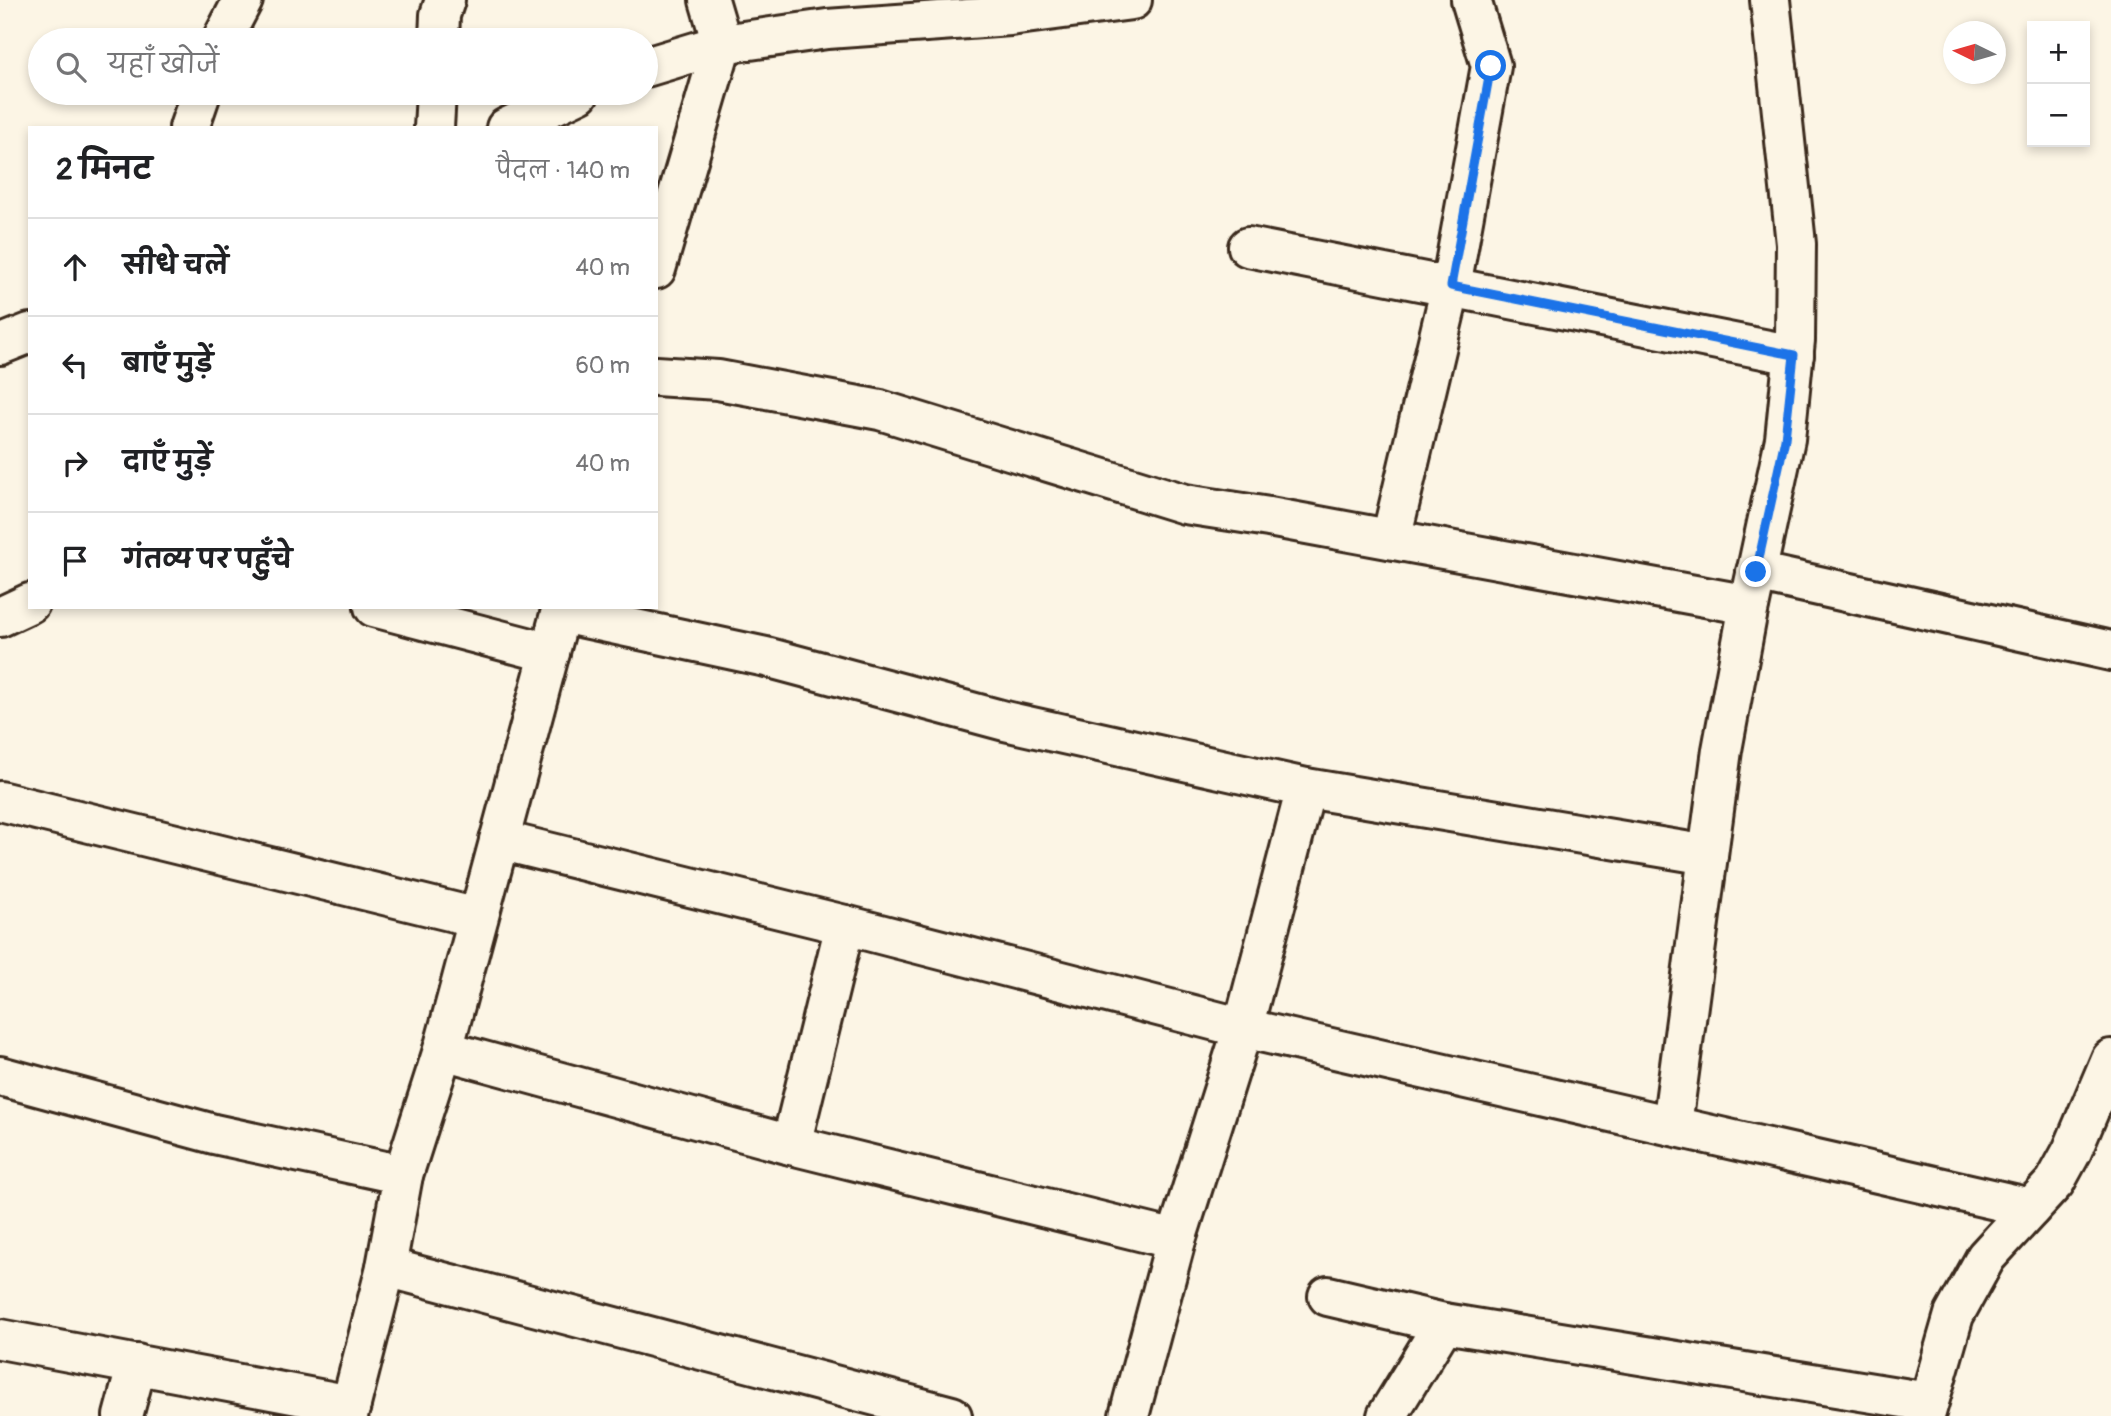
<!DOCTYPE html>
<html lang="hi">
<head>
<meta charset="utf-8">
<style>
  :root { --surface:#fff; --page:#f2f2f2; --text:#202124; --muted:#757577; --line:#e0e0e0 }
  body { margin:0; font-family:Pangolin,"Playpen Sans Deva",sans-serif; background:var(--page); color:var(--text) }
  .controls { position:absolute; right:21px; top:21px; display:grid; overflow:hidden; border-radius:0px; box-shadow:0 4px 10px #0003 }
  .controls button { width:63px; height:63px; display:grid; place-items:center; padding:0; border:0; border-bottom:2px solid var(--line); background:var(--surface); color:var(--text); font:35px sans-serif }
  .compass { position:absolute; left:1943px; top:21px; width:63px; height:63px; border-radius:50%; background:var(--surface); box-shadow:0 4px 10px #0003; rotate:275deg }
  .stop { position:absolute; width:21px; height:21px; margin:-16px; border:5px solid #1a73e8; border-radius:50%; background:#fff }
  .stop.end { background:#1a73e8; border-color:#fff; box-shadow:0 2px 7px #0008 }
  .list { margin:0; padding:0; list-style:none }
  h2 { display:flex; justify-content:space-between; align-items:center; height:91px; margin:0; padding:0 28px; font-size:30px }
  h2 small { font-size:23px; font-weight:400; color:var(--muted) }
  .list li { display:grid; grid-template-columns:46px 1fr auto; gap:21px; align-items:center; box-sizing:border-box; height:98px; padding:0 28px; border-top:2px solid var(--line) }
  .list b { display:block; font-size:26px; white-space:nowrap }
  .list em { font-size:23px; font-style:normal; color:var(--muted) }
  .icon { flex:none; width:38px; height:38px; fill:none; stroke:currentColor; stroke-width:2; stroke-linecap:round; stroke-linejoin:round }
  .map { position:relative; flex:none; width:2111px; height:1416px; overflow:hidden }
  .search { position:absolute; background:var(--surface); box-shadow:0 4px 10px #0003; left:28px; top:28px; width:630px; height:77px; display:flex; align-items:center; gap:18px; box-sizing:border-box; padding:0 24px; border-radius:38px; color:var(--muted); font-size:26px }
  .panel { position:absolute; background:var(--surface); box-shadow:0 4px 10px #0003; left:28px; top:126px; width:630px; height:483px; border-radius:0px }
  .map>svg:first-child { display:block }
</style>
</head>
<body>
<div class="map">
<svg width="2111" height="1416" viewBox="0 0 2111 1416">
  <rect width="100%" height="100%" fill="#fcf5e5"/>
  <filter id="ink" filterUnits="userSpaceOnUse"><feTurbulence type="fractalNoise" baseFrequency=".0143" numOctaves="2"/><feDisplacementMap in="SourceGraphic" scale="14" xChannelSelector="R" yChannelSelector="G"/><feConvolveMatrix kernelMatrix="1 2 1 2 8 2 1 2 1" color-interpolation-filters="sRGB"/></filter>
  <g filter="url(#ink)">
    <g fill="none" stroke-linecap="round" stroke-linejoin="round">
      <defs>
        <g id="minor">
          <polyline points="222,40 243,0"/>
          <polyline points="439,40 440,15 445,0"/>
          <polyline points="646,67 722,44 827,29 1010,16 1132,0"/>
          <polyline points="189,128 201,93"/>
          <polyline points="434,128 436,93"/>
          <polyline points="506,128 579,93"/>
          <polyline points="1248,247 1794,355"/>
          <polyline points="656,269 722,44 709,0"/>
          <polyline points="0,345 30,333"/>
          <polyline points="656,376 718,380 880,410 1185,504 1269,517 1749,605"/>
          <polyline points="1391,539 1451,286 1491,66 1471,0"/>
          <polyline points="1756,572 2111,651"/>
          <polyline points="374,607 550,653"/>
          <polyline points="561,613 766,657 1005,721 1306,788 1243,1028 1176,1240 1129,1416"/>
          <polyline points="0,617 30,603"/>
          <polyline points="1306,788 1708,855"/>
          <polyline points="0,801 478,918"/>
          <polyline points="499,840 845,925 1243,1028 2031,1208"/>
          <polyline points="443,1050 791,1145 1176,1240"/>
          <polyline points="0,1076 214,1134 403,1175"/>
          <polyline points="1672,1125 1722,750 1746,621 1785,439 1795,340 1796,244 1770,0"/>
          <polyline points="791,1145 845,925"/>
          <polyline points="386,1267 952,1416"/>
          <polyline points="1328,1296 1444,1323 1928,1402"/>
          <polyline points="0,1339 351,1405"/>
          <polyline points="123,1416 137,1364"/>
          <polyline points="348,1416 386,1267 403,1175 443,1050 562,607"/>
          <polyline points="1387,1416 1444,1323"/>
          <polyline points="1925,1416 1954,1315 1986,1257 2055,1182 2072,1151 2111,1059"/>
        </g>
      </defs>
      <use href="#minor" stroke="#3b2a1e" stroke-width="44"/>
      <use href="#minor" stroke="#fcf5e5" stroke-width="38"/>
    </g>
  </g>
  <g fill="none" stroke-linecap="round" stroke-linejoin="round" filter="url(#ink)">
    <polyline stroke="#1a73e8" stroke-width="9" points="1491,66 1451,286 1794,355 1785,439 1756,572"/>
  </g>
</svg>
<div class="controls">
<button>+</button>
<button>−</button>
</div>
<svg class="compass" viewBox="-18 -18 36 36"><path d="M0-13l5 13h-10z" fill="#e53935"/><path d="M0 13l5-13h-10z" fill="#757577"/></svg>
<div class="stop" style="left:1491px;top:66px"></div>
<div class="stop end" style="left:1756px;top:572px"></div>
<div class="search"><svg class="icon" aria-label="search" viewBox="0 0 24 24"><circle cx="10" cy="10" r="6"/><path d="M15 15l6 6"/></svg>यहाँ खोजें</div>
<section class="panel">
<h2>2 मिनट<small>पैदल · 140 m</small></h2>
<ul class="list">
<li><svg class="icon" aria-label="ahead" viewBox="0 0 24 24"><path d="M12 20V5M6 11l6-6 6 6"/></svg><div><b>सीधे चलें</b></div><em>40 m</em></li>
<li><svg class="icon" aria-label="left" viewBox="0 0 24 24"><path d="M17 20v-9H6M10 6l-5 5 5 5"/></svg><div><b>बाएँ मुड़ें</b></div><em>60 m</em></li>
<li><svg class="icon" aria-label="right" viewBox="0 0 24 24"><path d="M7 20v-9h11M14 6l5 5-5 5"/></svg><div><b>दाएँ मुड़ें</b></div><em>40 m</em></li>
<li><svg class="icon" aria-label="arrive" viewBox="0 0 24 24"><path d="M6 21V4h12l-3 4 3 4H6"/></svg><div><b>गंतव्य पर पहुँचे</b></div></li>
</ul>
</section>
</div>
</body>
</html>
